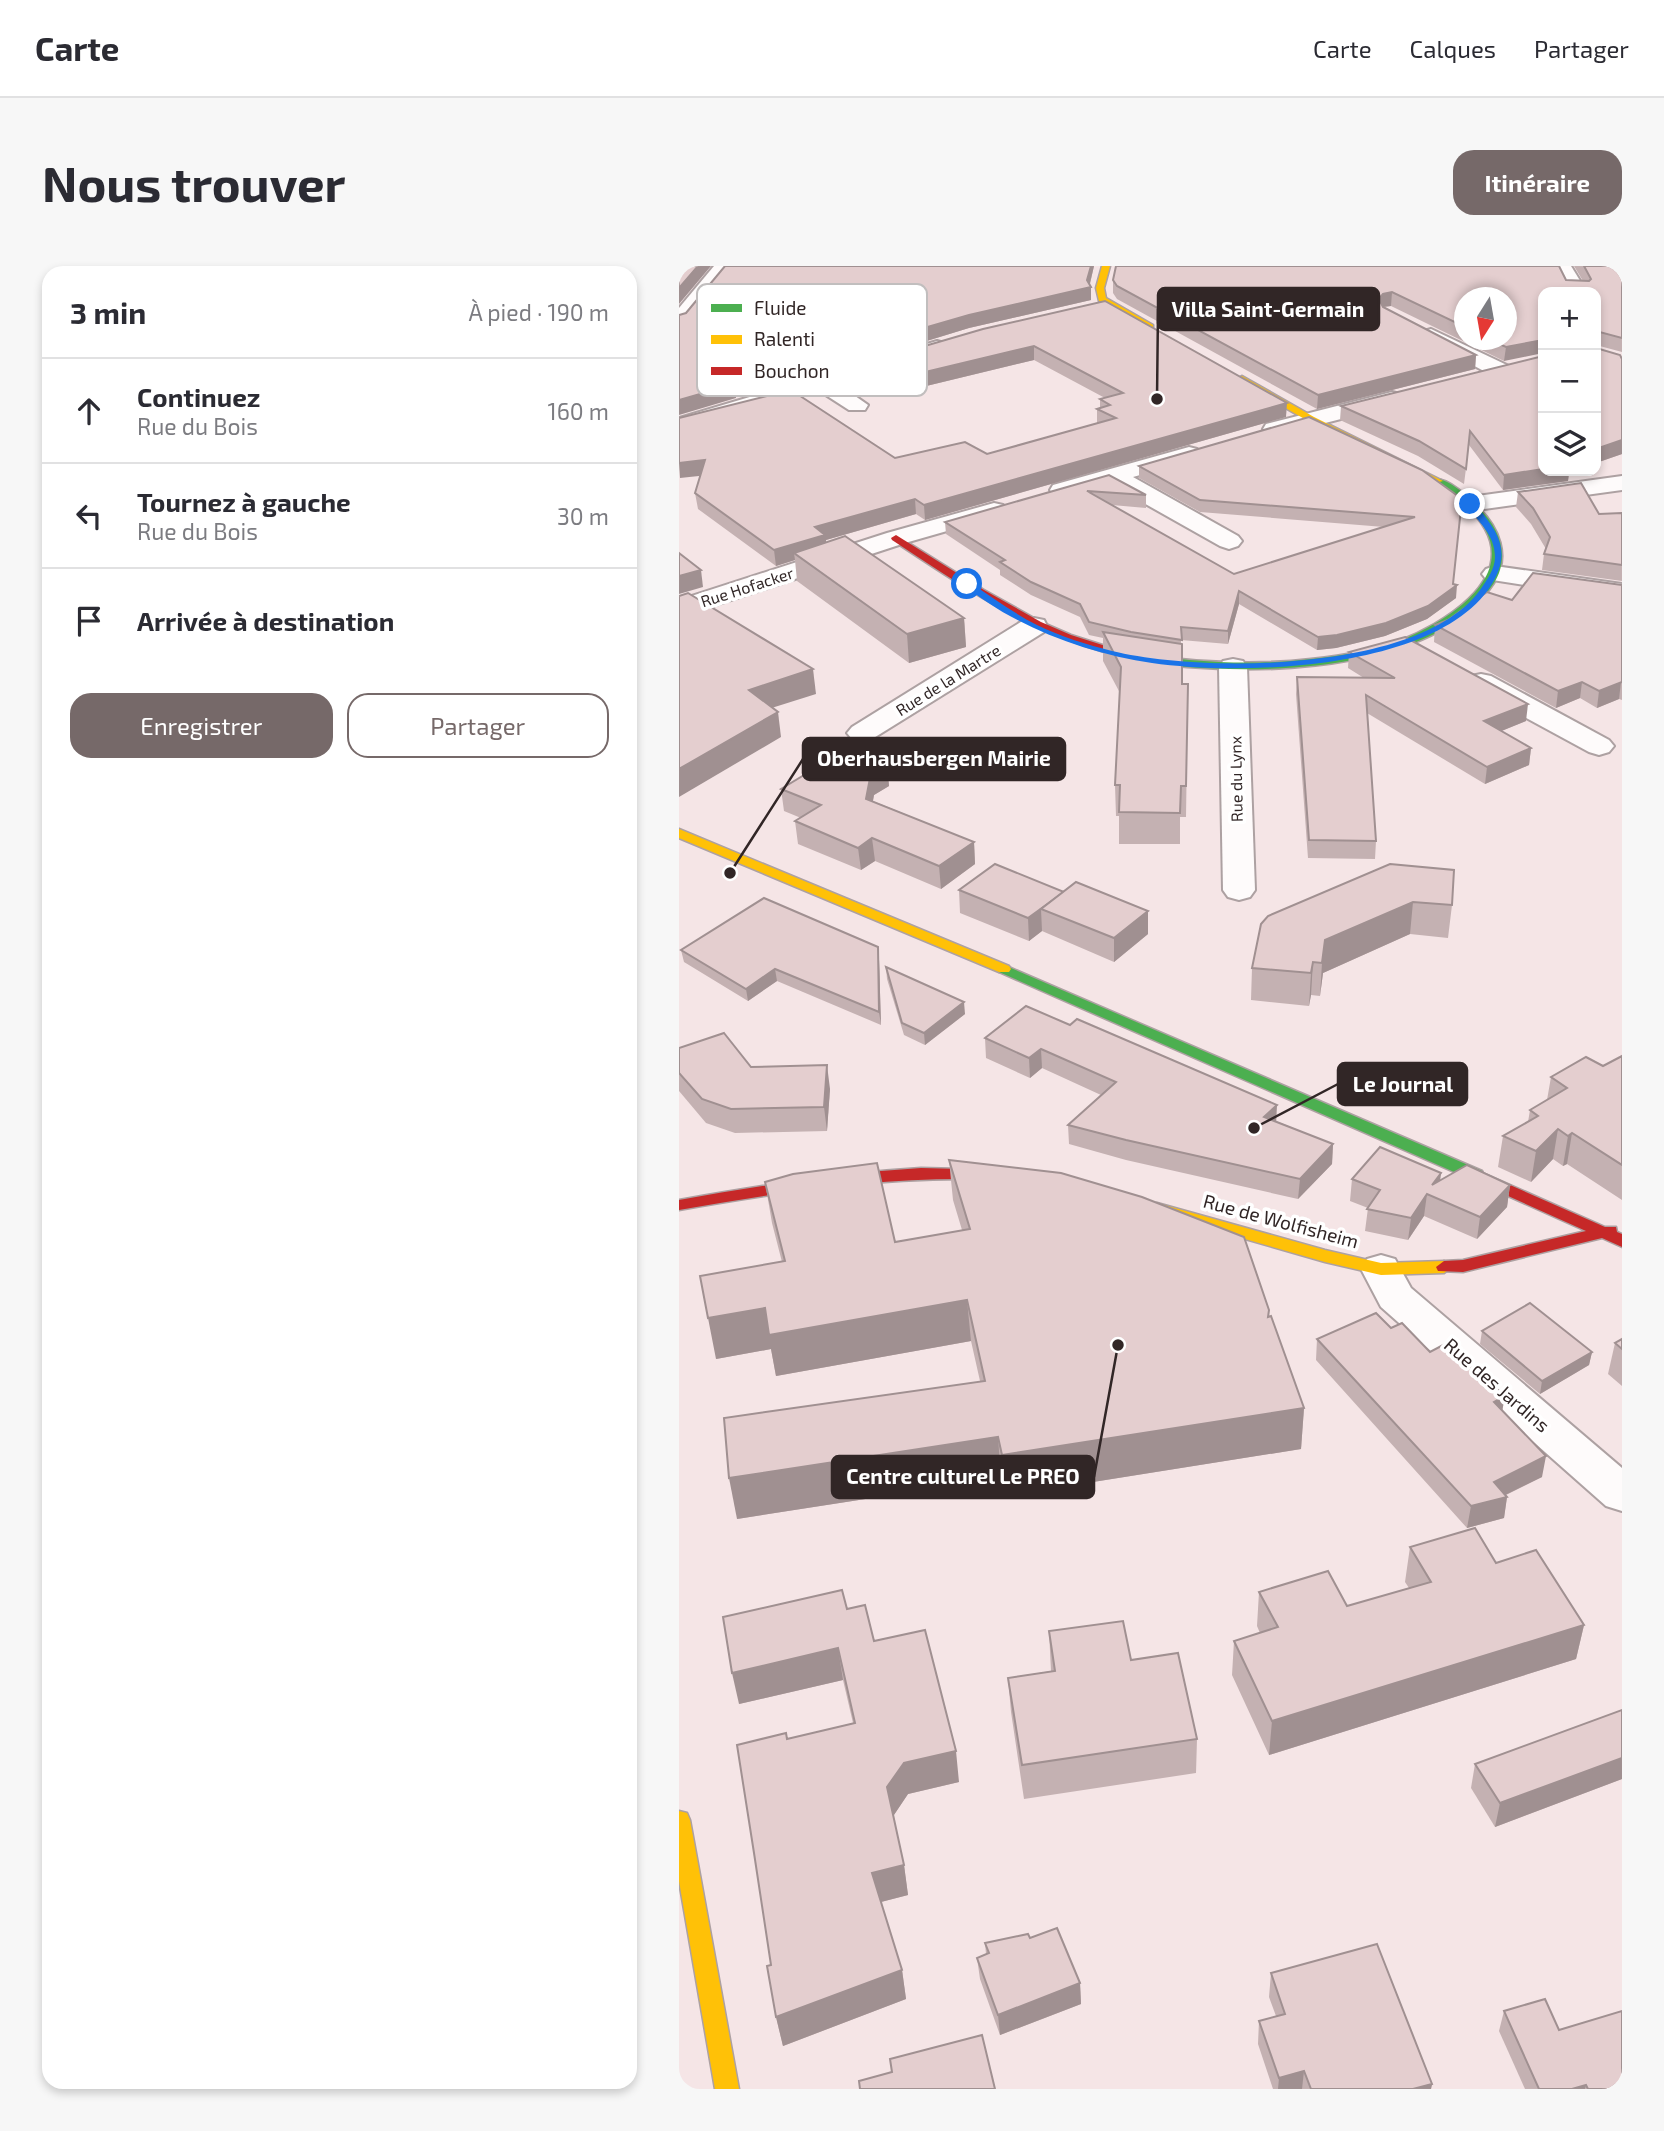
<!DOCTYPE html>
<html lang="fr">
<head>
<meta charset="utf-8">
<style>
  :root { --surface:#fff; --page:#f7f7f7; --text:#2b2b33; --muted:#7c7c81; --line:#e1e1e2; --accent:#766969 }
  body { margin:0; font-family:"Exo 2",sans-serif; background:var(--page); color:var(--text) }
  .controls { position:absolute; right:21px; top:21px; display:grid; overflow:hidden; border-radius:14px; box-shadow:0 4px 10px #0003 }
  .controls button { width:63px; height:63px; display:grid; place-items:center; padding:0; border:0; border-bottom:2px solid var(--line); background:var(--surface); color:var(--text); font:35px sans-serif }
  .compass { position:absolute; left:775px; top:21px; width:63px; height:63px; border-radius:50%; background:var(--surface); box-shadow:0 4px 10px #0003; rotate:191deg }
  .stop { position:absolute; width:21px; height:21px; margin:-16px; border:5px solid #1a73e8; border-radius:50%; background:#fff }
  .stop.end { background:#1a73e8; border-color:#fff; box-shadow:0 2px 7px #0008 }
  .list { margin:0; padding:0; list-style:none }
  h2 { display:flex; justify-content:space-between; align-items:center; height:91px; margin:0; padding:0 28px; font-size:30px }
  h2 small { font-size:23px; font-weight:400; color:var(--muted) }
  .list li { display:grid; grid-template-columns:46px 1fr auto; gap:21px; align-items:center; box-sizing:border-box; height:105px; padding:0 28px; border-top:2px solid var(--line) }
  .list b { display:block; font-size:26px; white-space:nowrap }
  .list p { margin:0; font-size:23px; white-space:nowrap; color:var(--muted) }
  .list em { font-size:23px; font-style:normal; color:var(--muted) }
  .actions { display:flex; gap:14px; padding:21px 28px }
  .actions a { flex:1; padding:16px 0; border:2px solid var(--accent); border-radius:21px; text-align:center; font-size:24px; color:var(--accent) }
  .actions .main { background:var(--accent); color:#fff }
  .icon { flex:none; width:38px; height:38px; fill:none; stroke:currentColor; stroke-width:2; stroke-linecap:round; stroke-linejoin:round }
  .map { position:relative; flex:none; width:943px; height:1823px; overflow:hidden; border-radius:21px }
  header { display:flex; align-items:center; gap:42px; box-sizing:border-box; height:98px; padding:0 35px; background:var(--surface); border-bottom:2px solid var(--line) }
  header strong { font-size:33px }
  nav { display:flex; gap:38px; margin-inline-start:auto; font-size:24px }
  .intro { display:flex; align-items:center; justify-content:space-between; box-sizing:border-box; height:168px; padding:0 42px }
  h1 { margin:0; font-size:49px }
  .button { padding:18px 32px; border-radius:21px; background:var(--accent); color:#fff; font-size:24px; font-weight:700 }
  main { display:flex; gap:42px; padding:0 42px }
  aside { flex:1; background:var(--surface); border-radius:21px; box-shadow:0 4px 10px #0003 }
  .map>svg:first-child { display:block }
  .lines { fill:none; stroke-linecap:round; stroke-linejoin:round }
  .street-casing { stroke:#ada1a2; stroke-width:4 }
  .fast-casing { stroke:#ada1a2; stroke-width:3 }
  .slow-casing { stroke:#ada1a2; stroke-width:3 }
  .jam-casing { stroke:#ada1a2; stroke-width:3 }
  .street { fill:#fefbfb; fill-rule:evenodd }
  .fast { fill:#4caf50; fill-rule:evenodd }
  .slow { fill:#ffc107; fill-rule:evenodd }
  .jam { fill:#c62828; fill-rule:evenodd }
  .wall { fill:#c4b1b2; fill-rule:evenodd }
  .shaded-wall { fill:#a09091 }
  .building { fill:#e4cecf; stroke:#a09091; stroke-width:2 }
  .route { fill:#1a73e8 }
  .labels { text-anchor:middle; stroke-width:7; stroke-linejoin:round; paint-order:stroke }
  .far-street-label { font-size:16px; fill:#312626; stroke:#fff }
  .street-label { font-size:19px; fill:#312626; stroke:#fff }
  .key { fill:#fff; stroke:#c1bebe; stroke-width:2 }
  .key-label { font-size:19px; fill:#312626 }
  .leader { fill:none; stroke:#312626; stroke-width:2.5 }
  .callout-dot { fill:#312626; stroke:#fff; stroke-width:2.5 }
  .callout { fill:#312626; stroke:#312626; stroke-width:2.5 }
  .callout-label { font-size:21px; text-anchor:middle; font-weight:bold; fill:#fff }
</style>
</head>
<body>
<header>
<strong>Carte</strong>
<nav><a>Carte</a><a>Calques</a><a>Partager</a></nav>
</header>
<div class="intro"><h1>Nous trouver</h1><a class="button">Itinéraire</a></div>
<main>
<aside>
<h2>3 min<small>À pied · 190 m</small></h2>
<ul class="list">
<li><svg class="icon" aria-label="ahead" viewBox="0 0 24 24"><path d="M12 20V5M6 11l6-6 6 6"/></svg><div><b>Continuez</b><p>Rue du Bois</p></div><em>160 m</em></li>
<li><svg class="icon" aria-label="left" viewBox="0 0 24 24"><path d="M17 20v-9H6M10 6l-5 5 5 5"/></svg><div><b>Tournez à gauche</b><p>Rue du Bois</p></div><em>30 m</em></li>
<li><svg class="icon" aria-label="arrive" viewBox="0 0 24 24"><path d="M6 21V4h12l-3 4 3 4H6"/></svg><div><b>Arrivée à destination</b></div></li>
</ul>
<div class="actions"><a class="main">Enregistrer</a><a>Partager</a></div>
</aside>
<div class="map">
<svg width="943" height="1823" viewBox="0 0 943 1823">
  <rect width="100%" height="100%" fill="#f5e5e6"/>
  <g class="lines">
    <!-- street casing -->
    <g class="street-casing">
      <g id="street">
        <path d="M35,0H55L7,59L0,61V42Z"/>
        <path d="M872,0H892L908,26H888Z"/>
        <path d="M752,63L832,101L835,106L832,111H816L745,73L742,69L745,65Z"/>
        <path d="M258,75L265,77L269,81L265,85L159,118L189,139L186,144H170L139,124L0,166V152Z"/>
        <path d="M713,126L721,128L724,133L721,138L595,170L587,168L584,163L587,158Z"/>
        <path d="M510,181L518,183L522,188L518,193L454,211L559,270L563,275L559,280L550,283L541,280L431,218L383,231L374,229L371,224L374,219Z"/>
        <path d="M943,210V224L791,245L782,243L779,238L782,233L791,231Z"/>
        <path d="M315,237L324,239L327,244L324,249L226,277L0,351V334L208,267Z"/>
        <path d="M816,300L943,318V334L807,313L803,308L807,303Z"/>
        <path d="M355,352L365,354L368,360L365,366L193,473L183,476L173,473L168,467L173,461L345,354Z"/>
        <path d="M554,393L564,395L568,401L576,624L571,631L560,634L549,631L544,624L540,401L544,395Z"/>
        <path d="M802,408L812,410L930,474L935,480L930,486L920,489L910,486L792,422L788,416L792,410Z"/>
        <path d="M702,989L716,993L732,1022L943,1202V1245L927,1240L702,1041L682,1003L688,993Z"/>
      </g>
    </g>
    <!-- fast casing -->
    <g class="fast-casing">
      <g id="fast">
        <path d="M756,213C770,212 789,231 799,241C820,261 832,290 815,317C759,403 599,408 508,401C493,399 458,399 446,390L452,387C512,396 572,400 632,393C661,390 693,385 720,375C761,359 836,316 806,263C795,243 774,230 756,217Z"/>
        <path d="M325,699L803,905L805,909L803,913H791L320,706L318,703Z"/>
      </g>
    </g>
    <!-- slow casing -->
    <g class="slow-casing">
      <g id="slow">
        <path d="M423,0H431L425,22L427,32L474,59V63H468L420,35L417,22Z"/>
        <path d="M563,110L635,151L764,215L756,217L629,155L560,115L559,113Z"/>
        <path d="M0,563L330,700L332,703L330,706H320L0,572Z"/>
        <path d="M478,937L646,984L702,997L765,995L773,1001L765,1007L702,1009L646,996L472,946L470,942L472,938Z"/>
        <path d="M0,1545L8,1547L11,1554L60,1823H36L0,1615Z"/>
      </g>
    </g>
    <!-- jam casing -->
    <g class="jam-casing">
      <g id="jam">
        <path d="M217,269L305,324L362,356L392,369L458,390L452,393C358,371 293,327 213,274L212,272Z"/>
        <path d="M242,902L324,904L332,909L324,914C214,909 108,925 0,944V934C80,920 161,907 242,902Z"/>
        <path d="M797,904L926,961H937L938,966L943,968V981L923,972L784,1006L759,1005L757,1001L765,995L784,994L907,965L791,913L789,909L791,905Z"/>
      </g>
    </g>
    <!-- street -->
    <use href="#street" class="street"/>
    <!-- fast -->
    <use href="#fast" class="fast"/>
    <!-- slow -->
    <use href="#slow" class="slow"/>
    <!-- jam -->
    <use href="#jam" class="jam"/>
  </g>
  <!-- wall -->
  <g class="wall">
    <path d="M46,0H415L411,18L412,34L290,62L140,108L138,93L153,63L45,69L57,132L7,47Z"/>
    <path d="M895,0H943V86L917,79L943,188L917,197V26L825,95L712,40L705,41L797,89L796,103L638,143L438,33L434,27V14H887L904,15ZM786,32L828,74H786Z"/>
    <path d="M304,63L607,151L246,254L237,248L147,274V276L285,352L287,381L230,397L118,315L116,294L97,300L19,243L16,227L22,210L1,212L216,192L308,188L418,157V143L421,141V133L426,132L355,94L239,122L209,106L208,91Z"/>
    <path d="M864,90V205H896L890,207L889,215L824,224L790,179L785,218L739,190L661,154L662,140Z"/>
    <path d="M460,200L743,204L777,332L748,353L706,370L657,382L638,384L560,338L549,378L502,374L503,418H509L507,551H501V578H440V550H437L436,519L441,427L424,395V372L410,369L401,351L352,329L321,309V304L267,268L266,256L430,209L467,229V242L433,239L555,308L705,261L521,246L460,212Z"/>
    <path d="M839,226L920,248L943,247V315L863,304L865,288L867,283L852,258L837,241Z"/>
    <path d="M943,319V434L940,433L918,442L901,432L877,442L755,376L756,359L833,334Z"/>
    <path d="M670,386L847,455L822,465L852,482L850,499L806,518L688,447L697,575L696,593L629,592L617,428L618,411L685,412L669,402Z"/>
    <path d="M208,498L210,520L195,529L194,535L295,576L296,598L262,623L196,595L182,604L119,578L116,555L122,552L105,545L102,523Z"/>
    <path d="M711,598L773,639L769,672L731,668L644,707L641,730L632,729L630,740L572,734L573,702Z"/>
    <path d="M280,624L385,626L469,645V668L435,696L363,665L350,675L281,647Z"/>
    <path d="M2,684L200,693L202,759L98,715L69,735L5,696Z"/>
    <path d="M207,701L286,748L246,779L225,769L208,713Z"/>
    <path d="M347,740L597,855L654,878L653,898L619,933L447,894L390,878L389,859L422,829L363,802L351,812L307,792L306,772Z"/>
    <path d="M0,782L72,801L151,823L148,865L56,867L27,857L0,825Z"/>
    <path d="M943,790V934L888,898L884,900L874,893L852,916L819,901L824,870L849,856L851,844L868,834L872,811L924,800Z"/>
    <path d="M270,894L590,1050L625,1142L622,1183L326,1230L322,1212L58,1253L301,1115L292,1075L97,1110L92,1083L37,1093L103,996L93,957L86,916L216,976L283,964L274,934Z"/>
    <path d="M762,907L761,915L831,919L828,941L798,973L745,950L729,974L686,965L689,942L671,935L673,913Z"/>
    <path d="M712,1062L751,1086L826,1130L823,1145L863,1211L827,1229L828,1231L825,1252L788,1262L637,1094L638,1073Z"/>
    <path d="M803,1065L913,1086L910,1099L861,1128L801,1078Z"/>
    <path d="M943,1073V1120L929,1108L936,1077Z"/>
    <path d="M731,1281L817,1297L905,1359L897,1393L590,1489L553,1409L555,1375L581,1367L578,1360L580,1326L668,1340L730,1322L726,1316Z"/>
    <path d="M168,1343L195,1375L280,1516L229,1528L214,1550L225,1599L229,1629L202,1636L223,1704L227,1733L104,1780L97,1751L92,1699L108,1473L174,1457L164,1414L60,1438Z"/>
    <path d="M370,1365L452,1394L518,1473L517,1507L345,1533L332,1446L329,1412L372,1405Z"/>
    <path d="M943,1444V1513L816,1561L792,1522L796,1498Z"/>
    <path d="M351,1672L401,1717L402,1738L321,1769L301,1713L298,1692L307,1688L306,1677Z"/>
    <path d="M592,1707L753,1818L752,1823H594L579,1778L580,1755L597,1750L590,1731Z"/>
    <path d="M825,1745L880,1764L943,1823H846L820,1765Z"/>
  </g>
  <!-- shaded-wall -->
  <g class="shaded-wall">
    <path d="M19,0H32L0,38V22Z"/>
    <path d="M412,0H415L410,21H412V34L290,62L140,108L138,93L408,14Z"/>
    <path d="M713,26L712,40L703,41L700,33L704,28Z"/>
    <path d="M864,74V87L825,95L827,81Z"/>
    <path d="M355,80V94L239,122L238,108Z"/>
    <path d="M797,89L796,103L638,143L639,129Z"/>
    <path d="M56,118L57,132L0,149V134Z"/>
    <path d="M608,137L607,151L246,254L245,239Z"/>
    <path d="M943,174V188L917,197V183Z"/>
    <path d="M26,194L29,209L1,212L0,197Z"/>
    <path d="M864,203V205H896L890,207L889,215L824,224L825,209Z"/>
    <path d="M236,233L237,248L147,274L148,284L115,287L116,294L97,300L95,284L136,261Z"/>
    <path d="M22,304L24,321L0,328V310Z"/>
    <path d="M778,319L777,332L748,353L706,370L657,382L638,384L639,371L773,323Z"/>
    <path d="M560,325V338L549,378V365Z"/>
    <path d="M285,352L287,381L230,397L228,368Z"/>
    <path d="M134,403L137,428L73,448L70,424Z"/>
    <path d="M903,416L901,432L877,442L879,425Z"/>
    <path d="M942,416L940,433L918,442L920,425Z"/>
    <path d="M849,438L847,455L803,473L805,455Z"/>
    <path d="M99,446L102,471L0,531V503Z"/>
    <path d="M852,482L850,499L806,518L808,501Z"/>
    <path d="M208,498L210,520L195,529L190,555L187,533L192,507Z"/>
    <path d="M193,572L196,595L182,604L179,582Z"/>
    <path d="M295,576L296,598L262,623L260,600Z"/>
    <path d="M385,626L362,643L363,665L350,675L349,652Z"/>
    <path d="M734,636L731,668L644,707L641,730L643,697L646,674Z"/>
    <path d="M469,645V668L435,696V672Z"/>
    <path d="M199,681L200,693L202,759L200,746Z"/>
    <path d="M634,696L632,729L630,740L632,707Z"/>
    <path d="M96,703L98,715L69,735L67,723Z"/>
    <path d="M285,736L286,748L246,779L245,767Z"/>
    <path d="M362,783L363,802L351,812L350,792Z"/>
    <path d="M148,799L151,823L148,865L145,841Z"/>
    <path d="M598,839L597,859L585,851Z"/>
    <path d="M879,863L874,893L852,916L857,885Z"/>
    <path d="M893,867L888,898L884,900L889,870Z"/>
    <path d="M654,878L653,898L619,933L621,913Z"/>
    <path d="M762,907L759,929L753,919Z"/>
    <path d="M831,919L828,941L798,973L801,951Z"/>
    <path d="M748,928L745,950L729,974L732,952Z"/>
    <path d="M288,1034L292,1075L97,1110L92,1083L37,1093L29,1052L86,1042Z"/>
    <path d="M913,1086L910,1099L861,1128L863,1115Z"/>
    <path d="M826,1130L822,1151L815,1136Z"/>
    <path d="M625,1142L622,1183L326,1230L323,1189Z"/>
    <path d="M319,1171L322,1212L58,1253L50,1212Z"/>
    <path d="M867,1190L863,1211L818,1233L828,1231L825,1252L788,1262L792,1240L815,1216Z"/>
    <path d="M905,1359L897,1393L590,1489L593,1455Z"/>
    <path d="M159,1382L164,1414L60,1438L53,1407Z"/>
    <path d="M277,1485L280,1516L229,1528L213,1552L208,1521L225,1497Z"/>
    <path d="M943,1492V1513L816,1561L821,1537Z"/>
    <path d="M225,1599L229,1629L198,1637L193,1607Z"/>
    <path d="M223,1704L227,1733L104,1780L97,1751Z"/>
    <path d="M401,1717L402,1738L321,1769L319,1749Z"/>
    <path d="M625,1805L623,1823H599L600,1812Z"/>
    <path d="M753,1818L752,1823H734Z"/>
    <path d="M907,1819L906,1823H893Z"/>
  </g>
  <!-- building -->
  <g class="building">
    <path d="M0,0H19L0,22Z"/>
    <path d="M46,0H412L408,14L412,21L290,49L138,93L160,48L42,56L56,118L0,134V49L7,47Z"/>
    <path d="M437,0H880L887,14L910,15L912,13L905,0H943V72L917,65V82L941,89L943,93V174L917,183V26H864V74L827,81L811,74H828V32H786V61L713,26L704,28L700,33L704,41L797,89L639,129L438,20L434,14Z"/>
    <path d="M426,35L608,137L245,239L236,233L136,261L146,269L95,284L16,227L26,194L0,197V152L112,124L216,192L286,176L308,188L437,152L418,143L431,139L421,133L444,127L355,80L238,108L208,91L304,63Z"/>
    <path d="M864,90V203L825,209L791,165L787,203L740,175L662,140Z"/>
    <path d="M630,151L743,204L783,233L774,318L778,319L749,340L707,357L658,369L639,371L560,325L549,365L502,361L503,374L452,366L410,356L401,338L352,316L321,296L326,294L266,256L430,209L467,229L408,225L555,308L736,251L521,234L460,200Z"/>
    <path d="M902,217L920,248L943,247V299L865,288L871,271L854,242L839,226Z"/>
    <path d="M166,270L285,352L228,368L115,287Z"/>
    <path d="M0,287L22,304L0,310Z"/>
    <path d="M854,307L943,319V416L920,425L903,416L879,425L756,359L769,354L808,326L833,334Z"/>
    <path d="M9,327L134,403L70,424L99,446L0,503V330Z"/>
    <path d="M424,366L503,378V418H509L507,520H502L501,547L440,546L441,519H436L442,401Z"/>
    <path d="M726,371L849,438L805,455L852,482L808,501L687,429L697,575L630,574L618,411L716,412L670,386Z"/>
    <path d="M168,483L208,498L192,507L187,533L295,576L260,600L193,572L179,582L116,555L142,539L102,523Z"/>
    <path d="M316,598L385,626L349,652L280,624Z"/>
    <path d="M711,598L775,604L773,639L734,636L646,674L643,697L634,696L632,707L573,702L582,658L589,650Z"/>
    <path d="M397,616L469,645L435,672L362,643Z"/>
    <path d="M85,632L199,681L200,746L96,703L67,723L2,684Z"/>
    <path d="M207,701L285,736L245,767L223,757Z"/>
    <path d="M347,740L391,759L398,753L598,839L585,851L654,878L621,913L447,874L389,859L437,816L362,783L350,792L306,772Z"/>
    <path d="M45,767L72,801L148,799L145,841L52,843L23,833L0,807V782Z"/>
    <path d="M943,790V899L893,867L889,870L879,863L857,885L824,870L859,850L851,844L888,822L872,811L907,791L924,800Z"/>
    <path d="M701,881L762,907L753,919L788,899L831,919L801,951L748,928L732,952L688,943L701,924L673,913Z"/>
    <path d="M270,894L382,907L463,931L565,971L590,1044L589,1051L592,1050L625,1142L323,1189L319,1171L50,1212L45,1152L306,1115L288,1034L90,1069L86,1042L29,1052L21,1010L106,995L86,916L114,908L198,897L216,976L291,963Z"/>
    <path d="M851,1037L913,1086L863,1115L803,1065Z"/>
    <path d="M697,1047L712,1062L723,1057L751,1086L766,1078L826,1130L815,1136L867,1190L815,1216L828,1231L792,1240L638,1073Z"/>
    <path d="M943,1073V1083L936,1077Z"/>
    <path d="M796,1262L817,1297L857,1284L905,1359L593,1455L555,1375L599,1361L580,1326L649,1305L668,1340L752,1316L731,1281Z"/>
    <path d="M163,1324L168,1343L186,1339L195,1375L246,1364L277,1485L225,1497L208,1521L225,1599L193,1607L223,1704L97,1751L88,1700L92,1699L75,1587L58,1479L107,1467L108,1473L176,1457L159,1382L53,1407L44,1351Z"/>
    <path d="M444,1355L452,1394L499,1387L518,1473L343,1499L329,1412L376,1405L370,1365Z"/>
    <path d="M943,1444V1492L821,1537L796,1498Z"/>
    <path d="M378,1662L401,1717L319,1749L298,1692L310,1687L306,1677L349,1668L351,1672Z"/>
    <path d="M698,1678L753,1818L734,1823H632L625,1805L600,1812L580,1755L606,1748L592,1707Z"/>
    <path d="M866,1733L880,1764L943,1745V1823H909L907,1819L893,1823H860L825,1745Z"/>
    <path d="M303,1769L316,1823H181L180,1815L213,1806L211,1793Z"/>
  </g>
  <!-- route -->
  <path class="route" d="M788,236H794C820,266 835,287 809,324C751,404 563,410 473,397C409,388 333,360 284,318L290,316C312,330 334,347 358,359C380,370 409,379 433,385C523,407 741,407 801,324C808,314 816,303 816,291C816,264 792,252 788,236Z"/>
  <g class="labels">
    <!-- far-street labels -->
    <g class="far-street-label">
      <text transform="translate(68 321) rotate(-18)" y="6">Rue Hofacker</text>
      <text transform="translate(269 414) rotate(-32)" y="6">Rue de la Martre</text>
      <text transform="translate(557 513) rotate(-91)" y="6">Rue du Lynx</text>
    </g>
    <!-- street labels -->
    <g class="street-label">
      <text transform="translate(602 955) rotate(15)" y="7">Rue de Wolfisheim</text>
      <text transform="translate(818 1119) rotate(41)" y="7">Rue des Jardins</text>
    </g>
  </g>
  <!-- legend -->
  <rect x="18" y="18" width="230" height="112" rx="10" class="key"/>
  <rect x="32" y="38" width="31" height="8" fill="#4caf50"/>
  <rect x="32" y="69" width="31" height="9" fill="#ffc107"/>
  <rect x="32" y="101" width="31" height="8" fill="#c62828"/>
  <g class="key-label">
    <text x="75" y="49">Fluide</text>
    <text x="75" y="80">Ralenti</text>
    <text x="75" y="112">Bouchon</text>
  </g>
  <!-- callouts -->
  <path class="leader" d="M478 133L479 43M51 607L124 493M575 862L659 818M439 1079L415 1211"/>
  <g class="callout-dot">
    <circle cx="478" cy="133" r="7"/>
    <circle cx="51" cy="607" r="7"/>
    <circle cx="575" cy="862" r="7"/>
    <circle cx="439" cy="1079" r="7"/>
  </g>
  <g class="callout">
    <rect x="479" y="22" width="221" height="42" rx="7"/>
    <rect x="124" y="472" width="262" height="42" rx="7"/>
    <rect x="659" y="797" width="129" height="42" rx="7"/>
    <rect x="153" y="1190" width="262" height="42" rx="7"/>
  </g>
  <g class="callout-label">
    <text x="589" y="51">Villa Saint-Germain</text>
    <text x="255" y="500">Oberhausbergen Mairie</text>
    <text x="724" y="826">Le Journal</text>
    <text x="284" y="1218">Centre culturel Le PREO</text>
  </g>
</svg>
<div class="controls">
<button>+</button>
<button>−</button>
<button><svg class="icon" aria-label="layers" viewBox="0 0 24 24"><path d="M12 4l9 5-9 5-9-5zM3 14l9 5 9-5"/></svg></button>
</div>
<svg class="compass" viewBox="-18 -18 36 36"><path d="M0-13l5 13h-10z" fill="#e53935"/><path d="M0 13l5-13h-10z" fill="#7c7c81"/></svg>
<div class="stop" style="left:288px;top:318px"></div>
<div class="stop end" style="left:791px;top:238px"></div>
</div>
</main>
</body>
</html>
